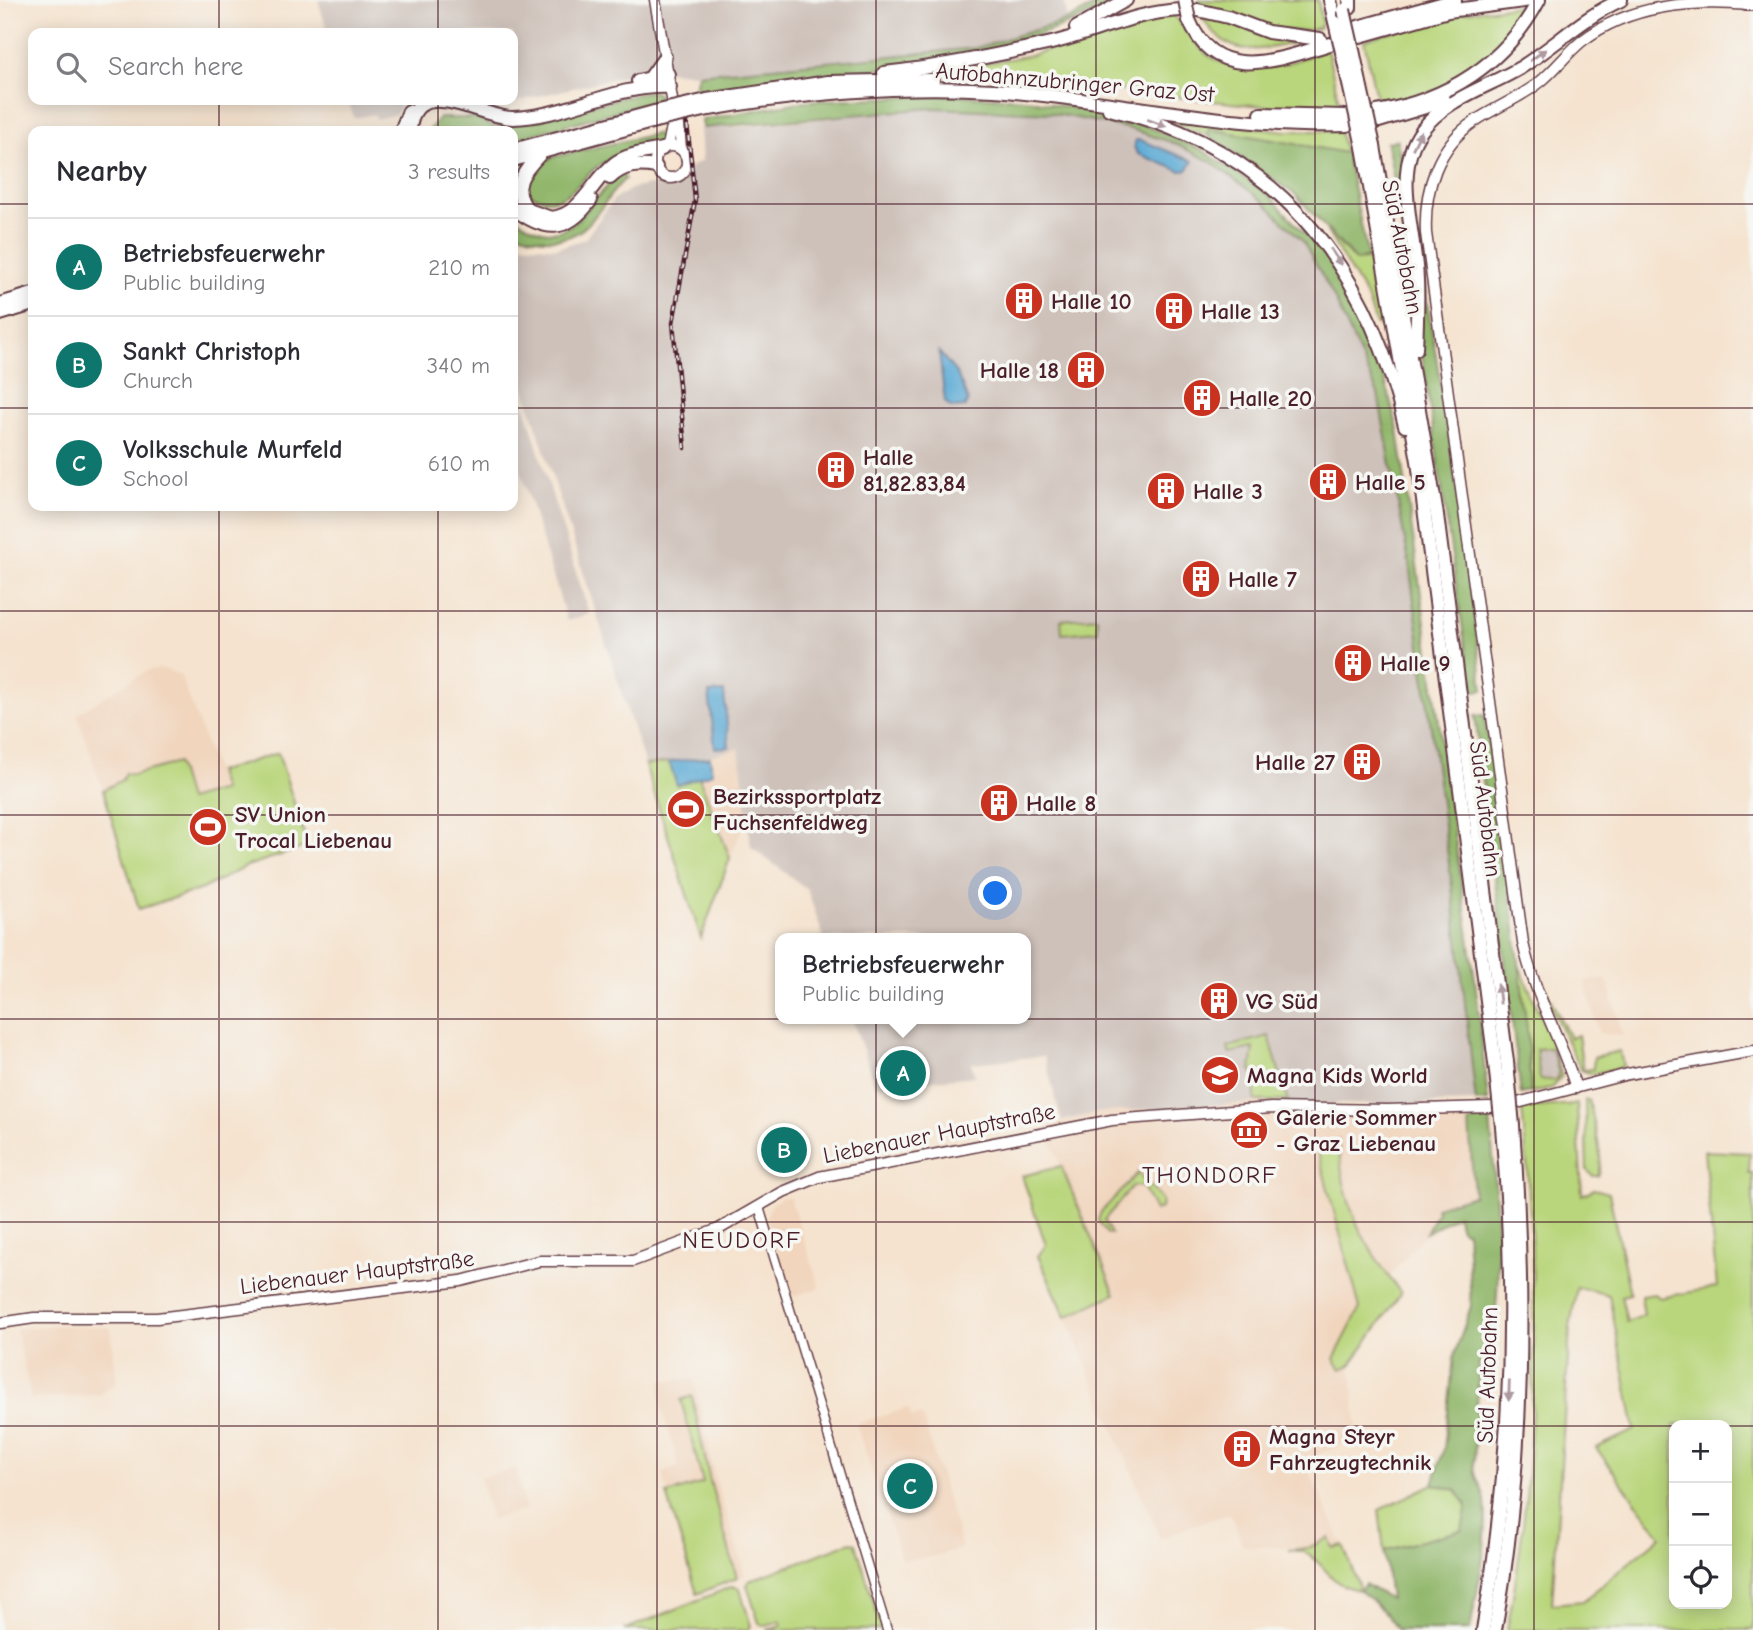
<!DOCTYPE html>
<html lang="en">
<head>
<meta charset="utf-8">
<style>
  :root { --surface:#fff; --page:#f7f7f7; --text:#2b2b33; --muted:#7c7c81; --line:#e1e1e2; --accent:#0f766e }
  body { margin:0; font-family:"Comic Neue",sans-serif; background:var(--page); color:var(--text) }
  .controls { position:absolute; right:21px; bottom:21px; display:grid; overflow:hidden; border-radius:14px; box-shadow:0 4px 18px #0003 }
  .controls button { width:63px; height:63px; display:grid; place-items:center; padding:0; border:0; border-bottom:2px solid var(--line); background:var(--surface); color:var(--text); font:35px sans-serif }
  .you { position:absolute; left:996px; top:894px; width:24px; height:24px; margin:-18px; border:5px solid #fff; border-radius:50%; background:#1a73e8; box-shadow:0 0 0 10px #1a73e833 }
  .badge { display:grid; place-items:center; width:46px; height:46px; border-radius:50%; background:var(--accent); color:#fff; font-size:23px; font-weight:700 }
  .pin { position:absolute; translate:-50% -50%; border:4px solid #fff; box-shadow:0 2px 7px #0006 }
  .popup { position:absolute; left:775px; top:933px; width:256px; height:91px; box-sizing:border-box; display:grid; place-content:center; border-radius:14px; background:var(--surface); filter:drop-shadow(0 2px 5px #0005); font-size:23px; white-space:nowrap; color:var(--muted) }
  .popup b { font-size:26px; color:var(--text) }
  .popup::after { content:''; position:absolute; left:50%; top:100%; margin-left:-14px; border:14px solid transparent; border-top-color:var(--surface) }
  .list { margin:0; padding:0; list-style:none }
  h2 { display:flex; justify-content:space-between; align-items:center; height:91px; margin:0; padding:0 28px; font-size:30px }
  h2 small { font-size:23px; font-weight:400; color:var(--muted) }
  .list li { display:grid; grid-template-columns:46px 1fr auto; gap:21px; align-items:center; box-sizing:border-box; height:98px; padding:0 28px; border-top:2px solid var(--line) }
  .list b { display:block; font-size:26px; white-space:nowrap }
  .list p { margin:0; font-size:23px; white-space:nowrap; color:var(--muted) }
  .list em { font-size:23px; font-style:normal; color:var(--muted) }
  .icon { flex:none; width:38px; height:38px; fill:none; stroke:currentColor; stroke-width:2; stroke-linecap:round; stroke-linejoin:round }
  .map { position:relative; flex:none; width:1753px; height:1630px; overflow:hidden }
  .search { position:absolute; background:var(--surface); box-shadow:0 4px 18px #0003; left:28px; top:28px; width:490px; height:77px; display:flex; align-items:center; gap:18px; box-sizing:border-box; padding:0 24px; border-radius:14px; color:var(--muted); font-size:26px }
  .panel { position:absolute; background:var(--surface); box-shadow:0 4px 18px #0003; left:28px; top:126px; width:490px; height:385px; border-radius:14px }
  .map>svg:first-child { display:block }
  .built { fill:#f1d5bd }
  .industrial { fill:#cec1ba }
  .green { fill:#b9d67c; stroke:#827a54; stroke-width:2; fill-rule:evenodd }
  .forest { fill:#92b76c; stroke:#6e6b4c; stroke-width:2 }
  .water { fill:#5aa9d4; stroke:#526480; stroke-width:2 }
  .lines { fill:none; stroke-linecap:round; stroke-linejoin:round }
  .minor-casing { stroke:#643c44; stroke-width:11 }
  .major-casing { stroke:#643c44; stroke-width:13 }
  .highway-casing { stroke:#643c44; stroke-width:16 }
  .minor { stroke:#fff; stroke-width:8 }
  .major { stroke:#fff; stroke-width:10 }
  .highway { stroke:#fff; stroke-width:12 }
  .rail-casing { stroke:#4a1f2b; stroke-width:4.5 }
  .rail { stroke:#f6f6f2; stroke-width:2; stroke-dasharray:5; stroke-linecap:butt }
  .highway-bridge-casing { stroke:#643c44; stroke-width:16; stroke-linecap:butt }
  .highway-bridge { stroke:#fff; stroke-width:12 }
  .oneway { fill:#ae9aa0 }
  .grid { fill:none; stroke:#4a1f2b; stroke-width:2; stroke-opacity:0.55 }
  .labels { text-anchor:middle; stroke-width:7; stroke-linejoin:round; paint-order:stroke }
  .street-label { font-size:23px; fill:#4a1f2b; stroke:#f6f6f2 }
  .poi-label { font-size:23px; font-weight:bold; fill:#4a1f2b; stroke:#f6f6f2; text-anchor:start }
  .neighbourhood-label { font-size:24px; letter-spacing:2px; fill:#4a1f2b; stroke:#f6f6f2 }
</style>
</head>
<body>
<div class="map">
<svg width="1753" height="1630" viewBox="0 0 1753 1630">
  <rect width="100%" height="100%" fill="#f6f6f2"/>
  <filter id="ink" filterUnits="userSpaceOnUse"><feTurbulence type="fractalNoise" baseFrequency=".0143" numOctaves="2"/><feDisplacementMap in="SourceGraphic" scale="14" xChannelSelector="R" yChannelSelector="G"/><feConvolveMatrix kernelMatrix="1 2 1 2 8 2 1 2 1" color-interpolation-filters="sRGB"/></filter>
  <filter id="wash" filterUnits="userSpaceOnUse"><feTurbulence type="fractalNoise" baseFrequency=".00686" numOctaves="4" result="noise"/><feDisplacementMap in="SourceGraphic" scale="28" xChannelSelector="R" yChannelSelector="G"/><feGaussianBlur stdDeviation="1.57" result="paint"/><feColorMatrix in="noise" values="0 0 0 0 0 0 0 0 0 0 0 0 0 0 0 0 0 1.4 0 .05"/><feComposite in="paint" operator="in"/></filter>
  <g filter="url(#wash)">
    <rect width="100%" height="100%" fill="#f5e3cf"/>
    <!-- built -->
    <g class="built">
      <path d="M166,669L181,676L223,790L187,800L177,763L132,775L103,790L77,714L148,670Z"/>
      <path d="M739,748L747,817L730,858L699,777L712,773L710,758L698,759Z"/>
      <path d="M1607,979L1623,1036L1599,1033L1585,981Z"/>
      <path d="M1266,1102L1333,1104L1335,1114L1458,1113L1469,1122L1474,1195L1438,1212L1426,1233L1389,1277L1356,1228L1340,1169L1338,1141L1318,1152L1360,1308L1334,1359L1341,1369L1351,1365L1358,1437L1305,1461L1343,1545L1333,1548L1329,1539L1308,1548L1243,1546L1230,1514L1190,1526L1160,1539L1066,1317L1115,1294L1050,1139L1055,1124L1101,1112Z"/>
      <path d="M782,1197L790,1198L820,1288L792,1297L766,1217L772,1204Z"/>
      <path d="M58,1325L111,1327L117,1382L99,1395L31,1399L16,1329Z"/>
      <path d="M694,1379L715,1477L745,1575L697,1594L662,1473L679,1467L662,1408L660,1381Z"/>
      <path d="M908,1408L912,1418L922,1415L962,1548L931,1557L902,1560L856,1424Z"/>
      <path d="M516,1468L525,1509L491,1520L480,1478Z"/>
    </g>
    <!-- industrial -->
    <g class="industrial">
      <path d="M318,0H1064L1068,20L976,48L698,74L651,69L511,103L491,100H513V33H328Z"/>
      <path d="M348,100H403L396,114L376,119L374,114L354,118Z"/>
      <path d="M933,108L1051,113L1127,128L1171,142L1210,161L1263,201L1303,241L1333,295L1378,394L1409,563L1452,886L1476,1102L1379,1105L1266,1102L1101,1112L1062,1121L1044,1056L971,1063L975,1076L876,1086L852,1019H1026V938H824L807,889L751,847L739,748L698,759L645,765L513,353V243L557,248L585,239L614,199L633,188L682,179L693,165L702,161L700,128L744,127Z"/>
      <path d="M521,394L589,614L567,621L513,446V396Z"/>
      <path d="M1552,1047L1559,1076L1540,1080L1536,1049Z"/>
    </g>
    <!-- green -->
    <g class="green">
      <path d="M1199,0H1318L1322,23L1319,28C1280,39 1237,18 1200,7Z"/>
      <path d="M1522,5C1524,36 1462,79 1436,90C1417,98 1397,102 1378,107L1364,40L1450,14Z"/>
      <path d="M1173,15C1186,27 1194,44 1208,55C1245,81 1290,64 1327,49L1341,111C1204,106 1070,79 934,72L1032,55L1105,31Z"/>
      <path d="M1202,17C1237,20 1264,40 1301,42C1257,50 1230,61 1202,17Z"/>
      <path d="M1154,116L1286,131H1339L1346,153L1209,129L1207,135Z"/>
      <path d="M1326,230L1355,261L1372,259L1382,309L1380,326L1376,324L1367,298Z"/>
      <path d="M1097,617L1098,631L1062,634L1061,620Z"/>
      <path d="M278,753L308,846L247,866L202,889L139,909L103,790L122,780L125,773L132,775L177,763L188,800L223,790L217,772Z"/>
      <path d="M669,762L677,785L699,777L730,858L701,938L645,765Z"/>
      <path d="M1519,965L1550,1037L1562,1076L1551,1088L1531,1092L1527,1030ZM1552,1048L1559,1075L1556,1079L1540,1080L1536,1049Z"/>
      <path d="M1547,992L1570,1038L1578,1035L1583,1070L1593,1069L1594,1057L1620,1051L1623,1067L1592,1074L1581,1070L1547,999Z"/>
      <path d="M1269,1036L1288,1101H1255V1074L1251,1070L1254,1048L1229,1053L1228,1047Z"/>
      <path d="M1585,1100H1589C1592,1117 1606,1163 1598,1176H1593L1587,1170Z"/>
      <path d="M1577,1104L1582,1195L1594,1189L1609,1193L1630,1294L1621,1296L1627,1322L1644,1315L1641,1296L1655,1294L1660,1298L1717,1287L1704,1151L1750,1153L1749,1174H1753V1630H1507C1540,1460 1539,1280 1522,1108ZM1577,1287L1609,1295L1635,1430L1596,1448L1661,1536L1583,1601L1552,1604L1570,1327ZM1674,1425H1727V1604H1674Z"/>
      <path d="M1338,1140C1343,1207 1361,1241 1401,1293L1351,1365L1341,1369L1334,1359L1360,1308L1318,1152Z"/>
      <path d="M1061,1166L1115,1294L1066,1317L1038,1256L1046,1245L1022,1176Z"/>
      <path d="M1138,1173L1162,1200L1161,1208L1155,1211L1143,1187L1133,1186L1104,1220L1111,1234H1107L1098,1220L1101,1212Z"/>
      <path d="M692,1396L710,1481L737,1578L697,1594L667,1494L703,1483L681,1400Z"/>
      <path d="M1433,1484L1456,1490L1467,1505L1463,1530L1384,1551L1379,1510Z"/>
      <path d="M1329,1538L1333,1548L1343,1545L1360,1590C1331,1586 1330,1571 1310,1555C1305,1551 1295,1551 1288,1550L1308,1548Z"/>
      <path d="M851,1542L856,1544L882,1630H767L781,1625L780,1621L763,1626L759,1623L747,1585L749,1581Z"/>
      <path d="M733,1586L740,1589L751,1626L748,1630H624Z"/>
    </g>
    <!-- forest -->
    <g class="forest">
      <path d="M1097,0H1120C986,72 840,68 694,93L698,74L976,48L1068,20L1098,4Z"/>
      <path d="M651,91L658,94L660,99L513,140V131H429L439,118H476L494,127L506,126Z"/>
      <path d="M953,95L1025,99L1122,117L1125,122L1144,125L1202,150L1268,194L1325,255L1345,286L1379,357L1398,430L1475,980L1488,1101L1476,1102L1452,886L1409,563L1378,394L1333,295L1303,241L1263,201L1210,161L1171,142L1127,128L1051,113L933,108L703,128L702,120L805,101Z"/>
      <path d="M1209,129L1346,153L1368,257L1356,261L1296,195L1207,135Z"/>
      <path d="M664,132C658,155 621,154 603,163C580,175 570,208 540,198C531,195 528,193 524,185L535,165L553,157Z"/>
      <path d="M1397,140C1432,322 1463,506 1483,690L1472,691L1404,234L1387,142Z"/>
      <path d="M622,174L625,179C609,193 601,212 586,226C566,245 535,241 513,230V215C573,262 582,200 622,174Z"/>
      <path d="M1484,715L1499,797L1527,1030L1531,1092L1521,1094L1475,716Z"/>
      <path d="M1490,1117C1493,1162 1511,1336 1479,1364L1474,1466C1474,1480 1484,1488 1485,1501C1489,1542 1477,1590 1470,1630H1397L1385,1613L1360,1590L1365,1584L1390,1599L1384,1551L1462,1530L1467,1505L1456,1490L1433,1484L1444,1449L1454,1356L1471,1306L1467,1232L1461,1229L1457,1215L1426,1233L1437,1212L1436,1207L1474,1195L1469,1122Z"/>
    </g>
    <!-- water -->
    <g class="water">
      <path d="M1136,140H1140L1193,161L1187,170L1181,171L1138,154L1134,147Z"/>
      <path d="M939,352L957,374L968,400L965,407L952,408L945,402Z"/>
      <path d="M724,692L729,747L715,748L709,693Z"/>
      <path d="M710,757L712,773L677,785L669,762Z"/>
    </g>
  </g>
  <g filter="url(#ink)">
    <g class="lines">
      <!-- minor casing -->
      <g class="minor-casing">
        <path id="minor" d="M759,1207L887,1630"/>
      </g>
      <!-- major casing -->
      <g class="major-casing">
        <g id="major">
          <path d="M655,0L672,99"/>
          <path d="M679,125L681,149"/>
          <circle cx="671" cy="162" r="16"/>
          <path d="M668,146L672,126"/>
          <path d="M1576,1088C1561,1039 1534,994 1523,943L1426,233C1424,190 1437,146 1475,121C1496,107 1520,98 1540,82C1555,70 1567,53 1582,41C1630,4 1692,0 1750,5"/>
          <path d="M1521,1102L1628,1074L1753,1051"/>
          <path d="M0,1323L34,1318H157L461,1281L539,1261H633L719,1229L783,1192L819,1177L1112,1120L1271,1108L1387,1110L1490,1107"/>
        </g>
      </g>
      <!-- highway casing -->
      <g class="highway-casing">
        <g id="highway">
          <path d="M1330,0L1335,22"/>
          <path d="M1350,0V8"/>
          <path d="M1746,4H1753"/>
          <path d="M1198,10L1228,17L1268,32L1320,39"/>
          <path d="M1189,20C1216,86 1279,59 1330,44"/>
          <path d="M1358,27L1455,0"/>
          <path d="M1076,28L1126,0"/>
          <path d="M1360,36L1448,11L1531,0"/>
          <path d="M1353,50L1360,83"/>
          <path d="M1342,52L1349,84"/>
          <path d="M884,73C939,67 993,56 1047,44C1092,34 1134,12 1181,10"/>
          <path d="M650,78L665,57"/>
          <path d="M638,81L668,74"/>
          <path d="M707,100L828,82L933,80"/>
          <path d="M709,109C803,93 898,84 994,90C1111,99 1229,129 1347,125"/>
          <path d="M1109,109C1276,147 1367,264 1405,426"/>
          <path d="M1377,112C1447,100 1505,64 1539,0"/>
          <path d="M1261,114L1345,116"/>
          <path d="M1379,121L1445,101"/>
          <path d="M401,131L409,111"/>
          <path d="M410,131C413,71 483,119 513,118C566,117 616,84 670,87"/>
          <path d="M1374,146L1437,515L1507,1062"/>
          <path d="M1363,147L1418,461L1495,1063"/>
          <path d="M513,150L654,112"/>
          <path d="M543,151C526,169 508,186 528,210L551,218C582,215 592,180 615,163C627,154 647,152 662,149"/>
          <path d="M513,160L655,121"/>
          <path d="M610,178C623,165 638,164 656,167"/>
          <path d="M513,208C544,232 567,234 591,200"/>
          <path d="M0,304L33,294"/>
          <path d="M0,314L33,304"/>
          <path d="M1416,349C1417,326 1418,303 1417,280C1416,234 1391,171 1422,130C1445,99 1488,87 1520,68C1555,46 1583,17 1621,0"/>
          <path d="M1483,1630C1512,1464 1517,1295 1502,1127"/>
          <path d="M1495,1630C1525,1463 1525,1295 1513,1126"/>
        </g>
      </g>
      <!-- minor -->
      <use href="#minor" class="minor"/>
      <!-- major -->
      <use href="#major" class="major"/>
      <!-- highway -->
      <use href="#highway" class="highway"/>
      <!-- rail casing -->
      <g class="rail-casing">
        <path id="rail" d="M685,448L673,323L695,200L687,123"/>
      </g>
      <!-- rail -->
      <use href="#rail" class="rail"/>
      <!-- highway-bridge casing -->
      <g class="highway-bridge-casing">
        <g id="highway-bridge">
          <path d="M1185,0L1189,20"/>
          <path d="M1344,10L1353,50"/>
          <path d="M1335,22L1342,52"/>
          <path d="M1360,83L1374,146"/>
          <path d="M1349,84L1363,147"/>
          <path d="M654,112L707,100"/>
          <path d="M655,121L709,109"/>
          <path d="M1507,1062L1513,1126"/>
          <path d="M1495,1063L1502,1127"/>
        </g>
      </g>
      <!-- highway-bridge -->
      <use href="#highway-bridge" class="highway-bridge"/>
    </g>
    <!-- one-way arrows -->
    <defs><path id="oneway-solid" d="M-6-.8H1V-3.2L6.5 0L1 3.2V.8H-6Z" transform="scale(1.75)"/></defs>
    <g class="oneway">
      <use href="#oneway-solid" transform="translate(1538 55) rotate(-35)"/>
      <use href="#oneway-solid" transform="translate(1157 123) rotate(20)"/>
      <use href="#oneway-solid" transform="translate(1417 140) rotate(-64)"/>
      <use href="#oneway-solid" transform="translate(1336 257) rotate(56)"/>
      <use href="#oneway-solid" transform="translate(1499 994) rotate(-97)"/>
      <use href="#oneway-solid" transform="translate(1509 1391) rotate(92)"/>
    </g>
  </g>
  <!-- grid -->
  <path class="grid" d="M219,0V33M438,0V33M657,0V1630M876,0V1630M1096,0V1630M1315,0V1630M1534,0V1630M219,100V131M438,100V131M0,204H33M513,204H1753M0,408H33M513,408H1753M219,506V1630M438,506V1630M0,611H1753M0,815H1753M0,1019H1753M0,1222H1753M0,1426H1674M1727,1426H1753"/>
  <!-- icons -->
  <defs>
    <g id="building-disc" transform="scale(2.0125)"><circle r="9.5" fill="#c8321e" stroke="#f6f6f2"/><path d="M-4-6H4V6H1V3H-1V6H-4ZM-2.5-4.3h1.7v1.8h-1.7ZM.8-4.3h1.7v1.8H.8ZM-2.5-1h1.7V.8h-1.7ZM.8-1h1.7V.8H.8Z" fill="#fff"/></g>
    <g id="stadium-disc" transform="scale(2.0125)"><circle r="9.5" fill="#c8321e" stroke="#f6f6f2"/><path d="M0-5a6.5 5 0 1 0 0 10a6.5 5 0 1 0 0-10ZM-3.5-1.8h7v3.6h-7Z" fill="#fff"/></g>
    <g id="school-disc" transform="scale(2.0125)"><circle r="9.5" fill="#c8321e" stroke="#f6f6f2"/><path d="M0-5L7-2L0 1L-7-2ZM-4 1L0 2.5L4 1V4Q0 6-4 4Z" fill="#fff"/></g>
    <g id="museum-disc" transform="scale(2.0125)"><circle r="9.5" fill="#c8321e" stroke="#f6f6f2"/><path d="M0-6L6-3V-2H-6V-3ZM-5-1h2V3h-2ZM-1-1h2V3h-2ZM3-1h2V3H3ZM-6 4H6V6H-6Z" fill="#fff"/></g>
  </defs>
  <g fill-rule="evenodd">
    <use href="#building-disc" x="1024" y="301"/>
    <use href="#building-disc" x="1174" y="311"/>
    <use href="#building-disc" x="1086" y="370"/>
    <use href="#building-disc" x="1202" y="398"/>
    <use href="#building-disc" x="836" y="470"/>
    <use href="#building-disc" x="1328" y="482"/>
    <use href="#building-disc" x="1166" y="491"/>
    <use href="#building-disc" x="1201" y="579"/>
    <use href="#building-disc" x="1353" y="663"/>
    <use href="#building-disc" x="1362" y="762"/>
    <use href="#building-disc" x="999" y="803"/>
    <use href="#stadium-disc" x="686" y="809"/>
    <use href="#stadium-disc" x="208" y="827"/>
    <use href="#building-disc" x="1219" y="1001"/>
    <use href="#school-disc" x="1220" y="1075"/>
    <use href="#museum-disc" x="1249" y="1130"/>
    <use href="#building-disc" x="1242" y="1449"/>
  </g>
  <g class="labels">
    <!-- street labels -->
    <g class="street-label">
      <text transform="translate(1075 82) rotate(5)" y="8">Autobahnzubringer Graz Ost</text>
      <text transform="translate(1403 247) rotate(79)" y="8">Süd Autobahn</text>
      <text transform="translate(1486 809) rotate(83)" y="8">Süd Autobahn</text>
      <text transform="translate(939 1133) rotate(-11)" y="8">Liebenauer Hauptstraße</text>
      <text transform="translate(357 1272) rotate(-7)" y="8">Liebenauer Hauptstraße</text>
      <text transform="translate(1487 1375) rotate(-88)" y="8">Süd Autobahn</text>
    </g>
    <!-- poi labels -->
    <g class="poi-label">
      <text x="1051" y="309">Halle 10</text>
      <text x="1201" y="319">Halle 13</text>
      <text x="1059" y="378" text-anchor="end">Halle 18</text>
      <text x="1229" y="406">Halle 20</text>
      <text x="863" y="465">Halle<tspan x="863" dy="26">81,82.83,84</tspan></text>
      <text x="1355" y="490">Halle 5</text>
      <text x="1193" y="499">Halle 3</text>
      <text x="1228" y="587">Halle 7</text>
      <text x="1380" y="671">Halle 9</text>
      <text x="1335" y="770" text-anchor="end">Halle 27</text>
      <text x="713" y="804">Bezirkssportplatz<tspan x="713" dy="26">Fuchsenfeldweg</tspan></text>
      <text x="1026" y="811">Halle 8</text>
      <text x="235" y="822">SV Union<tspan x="235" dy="26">Trocal Liebenau</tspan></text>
      <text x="1246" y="1009">VG Süd</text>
      <text x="1247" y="1083">Magna Kids World</text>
      <text x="1276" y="1125">Galerie Sommer<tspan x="1276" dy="26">- Graz Liebenau</tspan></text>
      <text x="1269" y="1444">Magna Steyr<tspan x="1269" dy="26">Fahrzeugtechnik</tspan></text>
    </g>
    <!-- neighbourhood labels -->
    <g class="neighbourhood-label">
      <text x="1210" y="1183">THONDORF</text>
      <text x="742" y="1248">NEUDORF</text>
    </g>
  </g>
</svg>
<div class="controls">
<button>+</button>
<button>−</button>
<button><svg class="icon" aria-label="locate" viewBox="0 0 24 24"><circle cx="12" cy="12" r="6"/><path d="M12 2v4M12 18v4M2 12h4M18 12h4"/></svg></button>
</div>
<div class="you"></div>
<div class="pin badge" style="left:903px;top:1073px">A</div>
<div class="popup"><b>Betriebsfeuerwehr</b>Public building</div>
<div class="pin badge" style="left:784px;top:1150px">B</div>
<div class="pin badge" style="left:910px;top:1486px">C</div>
<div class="search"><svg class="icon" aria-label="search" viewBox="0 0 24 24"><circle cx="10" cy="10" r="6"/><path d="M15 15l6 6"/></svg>Search here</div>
<section class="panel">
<h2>Nearby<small>3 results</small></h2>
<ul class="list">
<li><span class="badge">A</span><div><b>Betriebsfeuerwehr</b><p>Public building</p></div><em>210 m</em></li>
<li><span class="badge">B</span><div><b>Sankt Christoph</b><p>Church</p></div><em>340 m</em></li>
<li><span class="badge">C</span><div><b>Volksschule Murfeld</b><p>School</p></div><em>610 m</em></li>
</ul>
</section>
</div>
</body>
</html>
